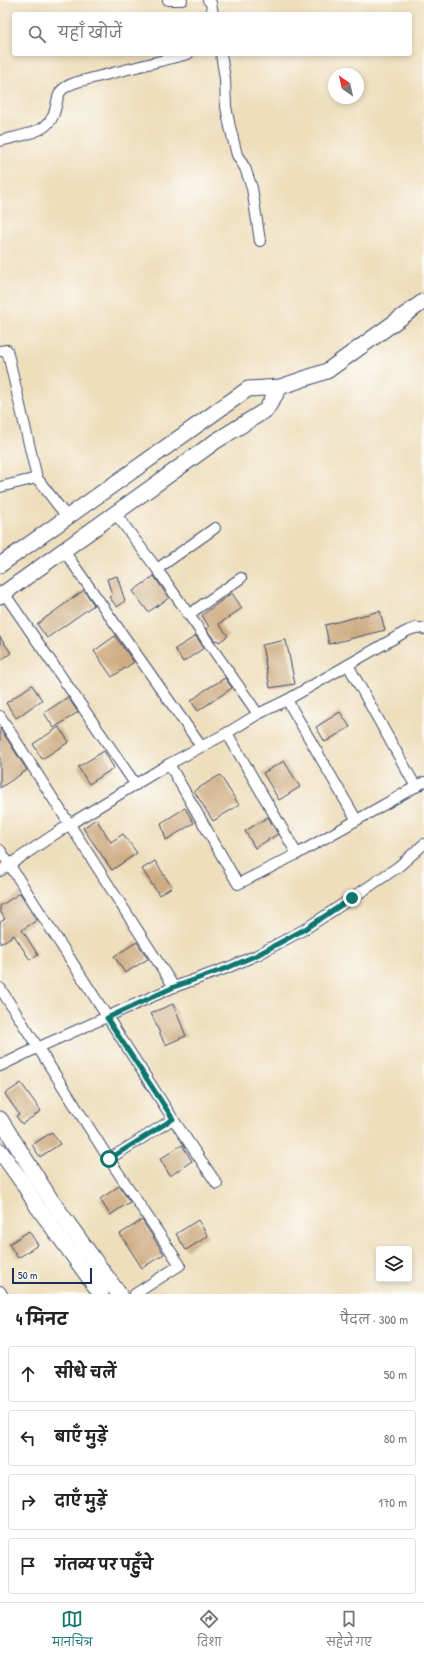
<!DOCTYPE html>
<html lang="hi">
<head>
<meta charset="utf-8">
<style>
  :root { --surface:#fff; --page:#f2f2f2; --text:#222; --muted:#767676; --line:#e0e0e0; --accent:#0f766e }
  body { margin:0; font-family:"Patrick Hand","Playpen Sans Deva",sans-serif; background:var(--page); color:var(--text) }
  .controls { position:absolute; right:12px; bottom:12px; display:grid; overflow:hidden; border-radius:4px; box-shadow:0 2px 6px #0003 }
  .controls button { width:36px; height:36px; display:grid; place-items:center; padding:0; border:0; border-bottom:1px solid var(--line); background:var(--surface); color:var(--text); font:20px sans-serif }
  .compass { position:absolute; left:328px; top:68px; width:36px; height:36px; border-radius:50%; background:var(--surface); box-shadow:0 2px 6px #0003; rotate:326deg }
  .scale { position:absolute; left:12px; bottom:10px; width:80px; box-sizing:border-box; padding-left:4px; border:2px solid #1b2f5e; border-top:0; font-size:11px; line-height:14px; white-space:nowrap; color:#1b2f5e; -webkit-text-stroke:3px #fdfcf7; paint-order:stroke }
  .stop { position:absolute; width:12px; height:12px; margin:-9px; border:3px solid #0f766e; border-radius:50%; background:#fff }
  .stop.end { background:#0f766e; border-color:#fff; box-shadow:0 1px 4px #0008 }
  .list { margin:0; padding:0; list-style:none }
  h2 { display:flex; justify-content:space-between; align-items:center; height:52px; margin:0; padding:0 16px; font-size:17px }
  h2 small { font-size:13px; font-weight:400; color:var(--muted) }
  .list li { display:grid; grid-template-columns:26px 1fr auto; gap:12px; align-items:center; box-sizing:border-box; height:56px; margin:0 8px 8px; padding:0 8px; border:1px solid var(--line); border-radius:4px }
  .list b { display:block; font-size:15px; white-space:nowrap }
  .list em { font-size:13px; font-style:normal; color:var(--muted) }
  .icon { flex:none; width:22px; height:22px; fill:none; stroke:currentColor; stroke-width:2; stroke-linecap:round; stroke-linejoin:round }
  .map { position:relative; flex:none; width:424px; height:1294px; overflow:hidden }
  .search { position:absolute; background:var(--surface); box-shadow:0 2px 6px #0003; left:12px; right:12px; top:12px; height:44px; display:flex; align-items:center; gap:10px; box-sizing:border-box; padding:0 14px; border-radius:4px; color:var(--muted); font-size:15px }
  .sheet { height:308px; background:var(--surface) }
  nav { display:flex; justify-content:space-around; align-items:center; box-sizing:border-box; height:56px; border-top:1px solid var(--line); background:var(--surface); font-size:11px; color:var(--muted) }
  nav a { display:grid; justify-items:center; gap:2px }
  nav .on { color:var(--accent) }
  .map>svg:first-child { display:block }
  .building { fill:#ceac82 }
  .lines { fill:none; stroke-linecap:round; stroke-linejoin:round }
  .street-casing { stroke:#3b496c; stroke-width:12 }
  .secondary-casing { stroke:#3b496c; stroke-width:17 }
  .street { stroke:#fff; stroke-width:10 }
  .secondary { stroke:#fff; stroke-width:15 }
  .route { stroke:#0f766e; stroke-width:5 }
</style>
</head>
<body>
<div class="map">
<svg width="424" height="1294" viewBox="0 0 424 1294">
  <rect width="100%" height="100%" fill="#fdfcf7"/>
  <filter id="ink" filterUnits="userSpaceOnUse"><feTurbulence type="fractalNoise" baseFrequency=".025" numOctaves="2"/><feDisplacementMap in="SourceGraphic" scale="8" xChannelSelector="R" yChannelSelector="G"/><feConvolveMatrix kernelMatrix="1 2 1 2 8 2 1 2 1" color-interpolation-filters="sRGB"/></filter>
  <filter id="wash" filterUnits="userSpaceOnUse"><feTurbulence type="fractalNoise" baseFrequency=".012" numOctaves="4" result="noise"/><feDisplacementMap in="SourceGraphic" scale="16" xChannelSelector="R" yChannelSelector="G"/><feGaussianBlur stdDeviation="0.9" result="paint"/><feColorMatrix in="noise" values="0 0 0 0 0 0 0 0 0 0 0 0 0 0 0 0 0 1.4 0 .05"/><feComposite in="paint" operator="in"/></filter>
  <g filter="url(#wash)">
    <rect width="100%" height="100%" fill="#eedebc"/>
    <g id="blocks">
      <!-- building -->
      <g class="building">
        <path d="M117,576L125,601L117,607L109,597L112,595L107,579Z"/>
        <path d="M154,576L169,598L148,612L133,591Z"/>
        <path d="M84,590L94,605L47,638L37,624Z"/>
        <path d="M232,593L242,608L219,624L228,636L219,642L217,640L215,641L206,629L209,627L202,615Z"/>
        <path d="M380,611L385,630L329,644L325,625Z"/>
        <path d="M115,636L134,662L112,677L94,651Z"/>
        <path d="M196,636L204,648L183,662L175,649Z"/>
        <path d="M0,637L11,653L0,661Z"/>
        <path d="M286,640L295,684L270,688L262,645Z"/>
        <path d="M225,678L232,688L198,711L191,701L205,690Z"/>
        <path d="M32,685L42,700L16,718L6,703Z"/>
        <path d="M68,697L78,712L54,728L44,713Z"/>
        <path d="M340,712L350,727L325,742L316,727Z"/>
        <path d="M59,727L69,742L42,759L33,744Z"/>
        <path d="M0,728L27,770L0,788Z"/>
        <path d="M104,751L114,768L89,784L78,767Z"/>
        <path d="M284,761L300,787L279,800L263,773Z"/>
        <path d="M220,775L239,805L213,821L194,791Z"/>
        <path d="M185,808L194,823L166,840L161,823Z"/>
        <path d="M268,817L278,834L255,848L245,831Z"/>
        <path d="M96,819L111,842L123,834L137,853L112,870L83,828Z"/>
        <path d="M155,861L172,887L159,895L142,869Z"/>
        <path d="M20,893L37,920L22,930L38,955L30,960L14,935L0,944V922L5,919L0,911V906Z"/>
        <path d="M137,942L148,959L125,973L114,956Z"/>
        <path d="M173,1004L186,1036L165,1045L151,1013Z"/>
        <path d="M21,1083L41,1111L22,1124L16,1116L19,1114L5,1094Z"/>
        <path d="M52,1132L60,1144L40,1157L32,1145Z"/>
        <path d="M182,1145L192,1161L170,1176L160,1159Z"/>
        <path d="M119,1186L130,1202L110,1215L100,1199Z"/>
        <path d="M142,1220L164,1254L142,1268L120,1234Z"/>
        <path d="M198,1220L208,1236L186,1250L176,1234Z"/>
        <path d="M29,1231L38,1245L18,1258L9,1244Z"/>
      </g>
    </g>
  </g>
  <g filter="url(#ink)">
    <use href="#blocks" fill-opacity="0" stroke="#3b496c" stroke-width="1"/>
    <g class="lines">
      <!-- street casing -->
      <g class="street-casing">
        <g id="street">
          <path d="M168,0H182"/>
          <path d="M208,0L211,3L213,14"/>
          <path d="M221,54L225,79L226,107L230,127L237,155L245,168L252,188L260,241"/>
          <path d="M0,141C14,137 32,135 44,127C59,116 54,100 61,91C65,86 72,84 77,82L188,54"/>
          <path d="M0,351L7,350L37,478"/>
          <path d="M0,487L37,478L67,517"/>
          <path d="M115,513L157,569L258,714"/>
          <path d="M64,551L201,746"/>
          <path d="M157,569L215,528"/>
          <path d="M4,593L136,785"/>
          <path d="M188,615L241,578"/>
          <path d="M348,665L416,787"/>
          <path d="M287,700L356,819"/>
          <path d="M0,716L174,987"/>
          <path d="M227,733L297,854"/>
          <path d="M169,764L238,884L297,854L424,782"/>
          <path d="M0,850L173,1119L217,1184"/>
          <path d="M0,871L70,824L169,764L227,733L258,714L287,700L405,632C412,629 417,626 424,629"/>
          <path d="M0,988L109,1159L180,1265L135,1294"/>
          <path d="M0,1066L37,1048L174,987L227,968L257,955L305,929L352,898L398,867L424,844"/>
          <path d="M109,1159L173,1119"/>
          <path d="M0,1291L2,1294"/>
        </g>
      </g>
      <!-- secondary casing -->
      <g class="secondary-casing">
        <g id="secondary">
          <path d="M0,565L248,389L280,387L327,371L424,301"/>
          <path d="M0,596L216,441L266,410L280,387"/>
          <path d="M0,1119L51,1200L119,1294"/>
          <path d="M0,1151L23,1183L37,1206L101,1294"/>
        </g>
      </g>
      <!-- street -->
      <use href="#street" class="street"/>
      <!-- secondary -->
      <use href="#secondary" class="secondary"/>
    </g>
  </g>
  <g class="lines" filter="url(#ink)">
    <!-- route -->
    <path class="route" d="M109,1159L173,1119L107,1018L174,987L227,968L257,955L305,929L352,898"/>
  </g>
</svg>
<div class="controls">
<button><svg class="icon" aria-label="layers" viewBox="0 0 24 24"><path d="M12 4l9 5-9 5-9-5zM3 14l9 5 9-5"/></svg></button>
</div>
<svg class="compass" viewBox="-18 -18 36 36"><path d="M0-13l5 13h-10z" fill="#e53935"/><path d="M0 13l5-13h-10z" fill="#767676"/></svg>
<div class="scale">50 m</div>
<div class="stop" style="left:109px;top:1159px"></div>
<div class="stop end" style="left:352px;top:898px"></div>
<div class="search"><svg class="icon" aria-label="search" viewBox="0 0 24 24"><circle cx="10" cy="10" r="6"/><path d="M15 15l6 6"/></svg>यहाँ खोजें</div>
</div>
<section class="sheet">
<h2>4 मिनट<small>पैदल · 300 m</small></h2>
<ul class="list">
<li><svg class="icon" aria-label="ahead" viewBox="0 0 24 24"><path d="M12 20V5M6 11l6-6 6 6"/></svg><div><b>सीधे चलें</b></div><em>50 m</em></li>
<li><svg class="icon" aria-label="left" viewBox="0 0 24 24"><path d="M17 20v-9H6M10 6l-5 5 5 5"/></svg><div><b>बाएँ मुड़ें</b></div><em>80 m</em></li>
<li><svg class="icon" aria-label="right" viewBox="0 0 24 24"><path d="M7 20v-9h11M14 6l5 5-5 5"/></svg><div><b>दाएँ मुड़ें</b></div><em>170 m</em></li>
<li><svg class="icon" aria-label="arrive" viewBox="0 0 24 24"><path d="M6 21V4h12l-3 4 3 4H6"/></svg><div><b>गंतव्य पर पहुँचे</b></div></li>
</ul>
</section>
<nav>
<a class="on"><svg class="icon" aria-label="map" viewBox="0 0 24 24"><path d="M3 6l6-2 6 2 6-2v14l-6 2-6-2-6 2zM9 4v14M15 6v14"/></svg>मानचित्र</a>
<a><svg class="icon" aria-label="directions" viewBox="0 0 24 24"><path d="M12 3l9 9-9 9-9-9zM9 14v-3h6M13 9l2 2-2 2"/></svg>दिशा</a>
<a><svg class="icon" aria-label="saved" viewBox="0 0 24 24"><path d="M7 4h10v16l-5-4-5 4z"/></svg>सहेजे गए</a>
</nav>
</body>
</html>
